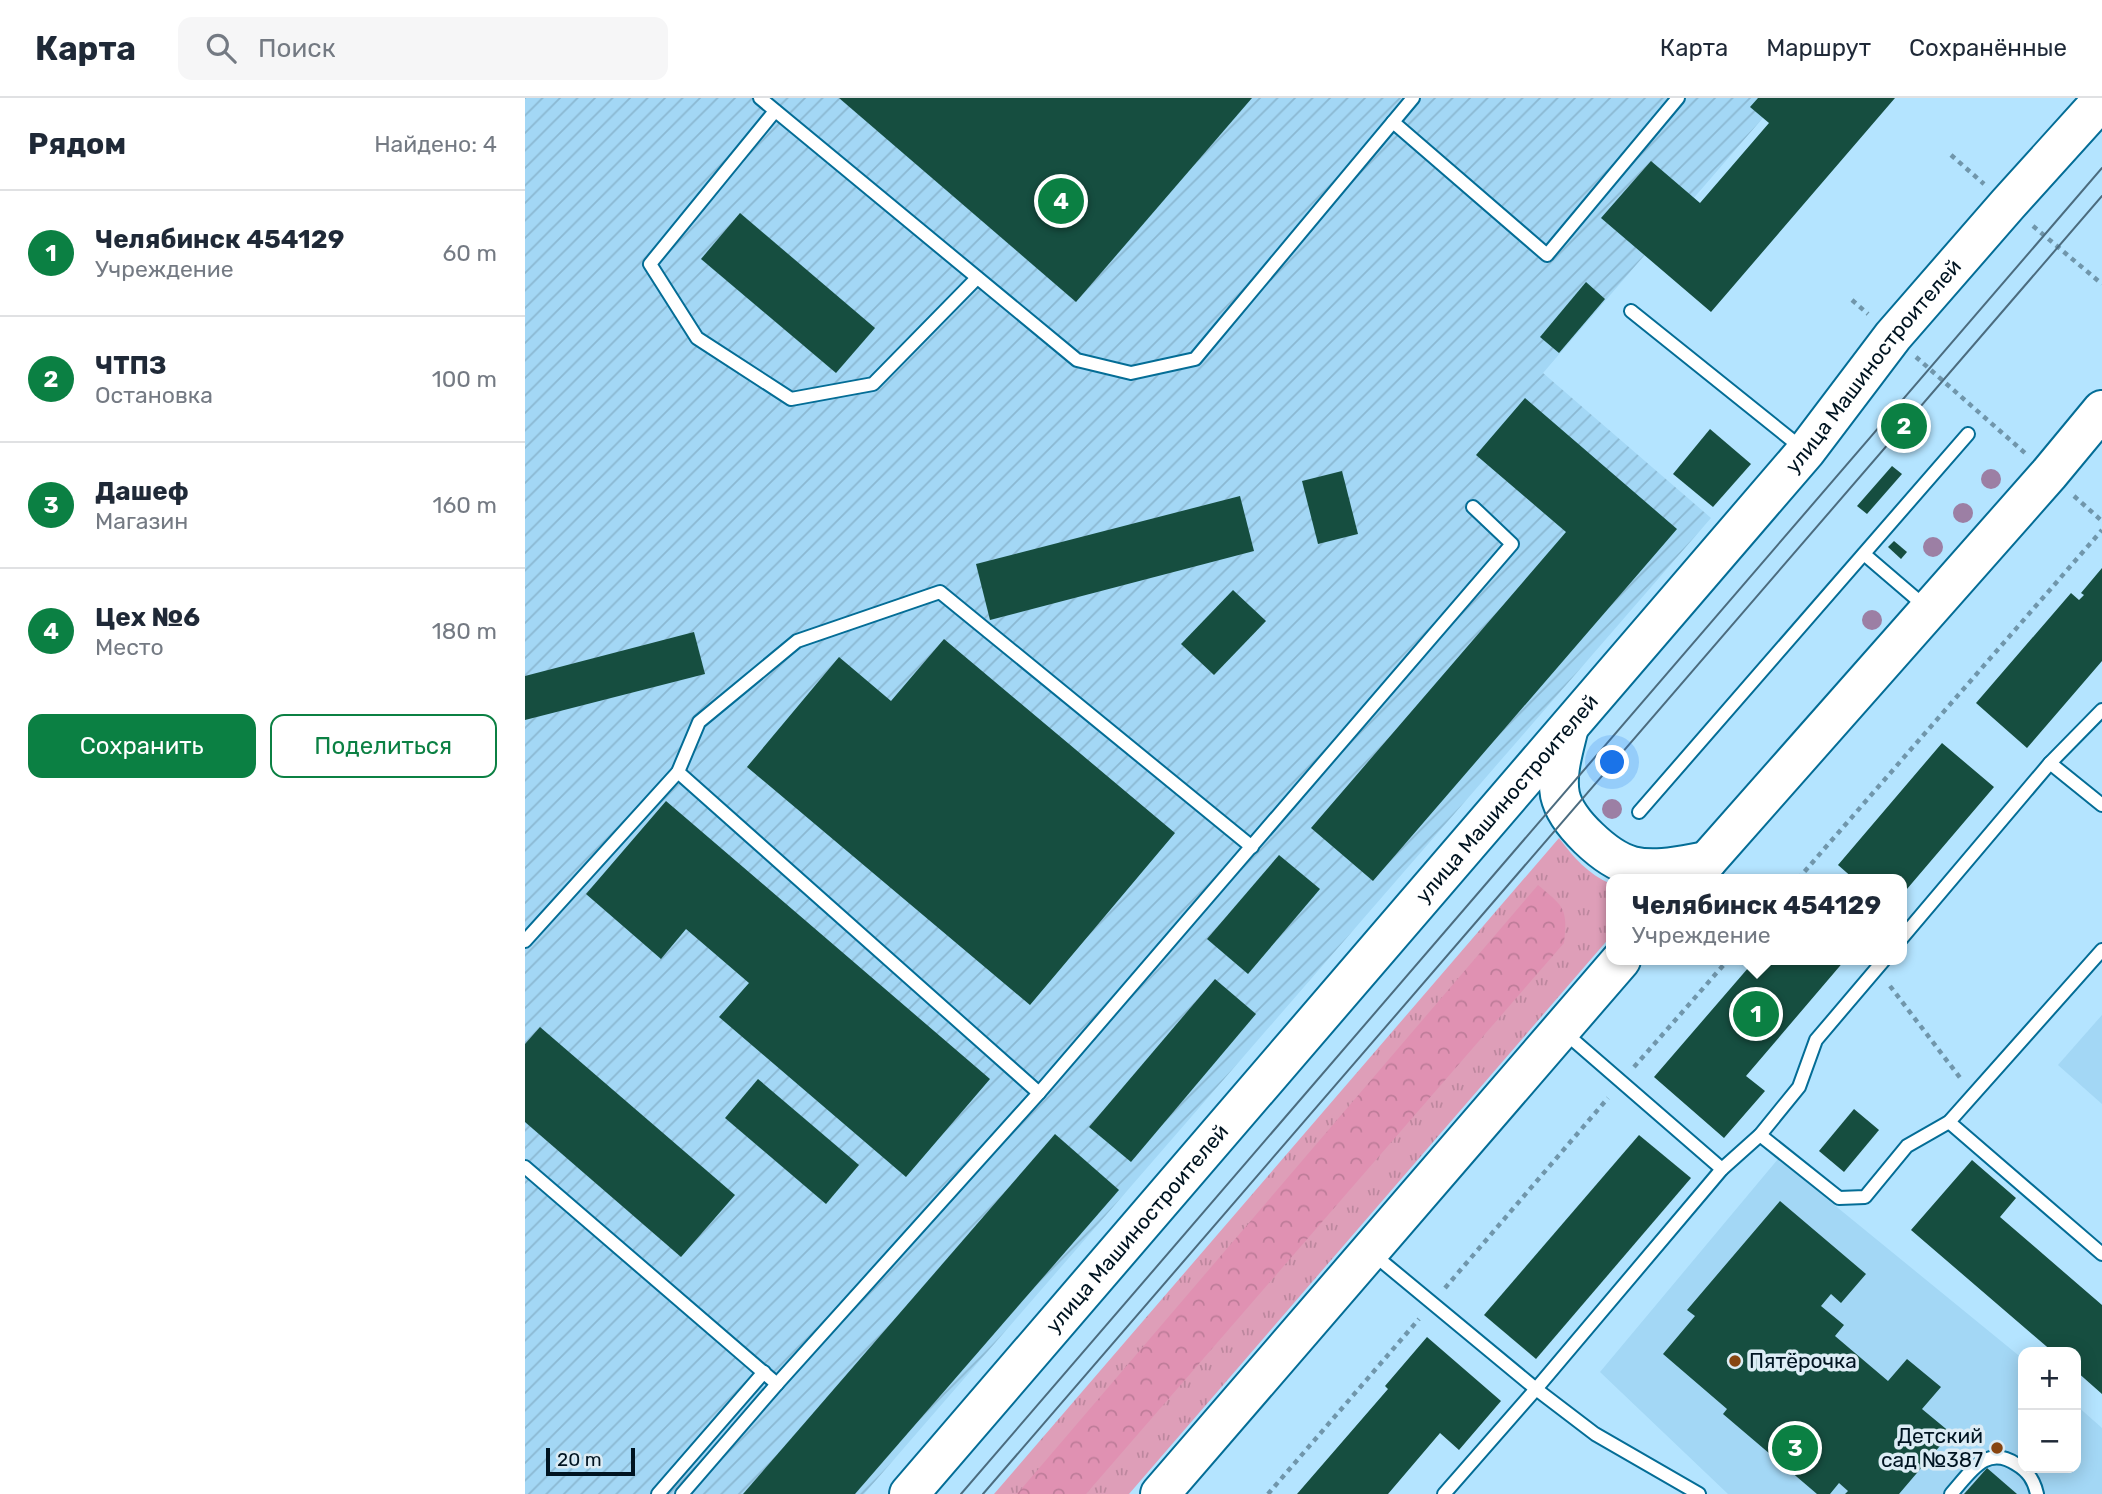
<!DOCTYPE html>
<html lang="ru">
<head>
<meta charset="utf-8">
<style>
  :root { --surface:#fff; --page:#f6f6f7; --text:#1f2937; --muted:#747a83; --line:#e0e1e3; --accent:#0b8043 }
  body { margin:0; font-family:Rubik,sans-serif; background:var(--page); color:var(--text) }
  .controls { position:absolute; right:21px; bottom:21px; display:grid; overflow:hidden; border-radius:14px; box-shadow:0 4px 18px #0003 }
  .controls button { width:63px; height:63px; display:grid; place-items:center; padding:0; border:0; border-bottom:2px solid var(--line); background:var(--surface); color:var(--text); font:35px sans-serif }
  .scale { position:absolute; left:21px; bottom:18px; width:89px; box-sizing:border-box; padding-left:7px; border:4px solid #001421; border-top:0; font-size:19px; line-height:24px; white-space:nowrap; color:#001421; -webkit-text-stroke:5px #dcecf5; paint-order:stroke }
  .you { position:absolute; left:1088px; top:665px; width:24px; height:24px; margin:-18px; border:5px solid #fff; border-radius:50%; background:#1a73e8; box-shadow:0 0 0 10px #1a73e833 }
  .badge { display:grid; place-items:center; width:46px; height:46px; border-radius:50%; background:var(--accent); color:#fff; font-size:23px; font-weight:700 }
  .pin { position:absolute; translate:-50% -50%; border:4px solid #fff; box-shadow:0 2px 7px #0006 }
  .popup { position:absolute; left:1081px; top:776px; width:301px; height:91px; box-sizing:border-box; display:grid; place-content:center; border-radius:14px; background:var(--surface); filter:drop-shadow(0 2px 5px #0005); font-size:23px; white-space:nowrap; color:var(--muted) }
  .popup b { font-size:26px; color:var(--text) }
  .popup::after { content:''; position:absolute; left:50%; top:100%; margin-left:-14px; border:14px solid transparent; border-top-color:var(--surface) }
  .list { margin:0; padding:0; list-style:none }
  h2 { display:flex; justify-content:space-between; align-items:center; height:91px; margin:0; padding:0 28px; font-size:30px }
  h2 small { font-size:23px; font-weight:400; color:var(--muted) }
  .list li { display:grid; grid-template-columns:46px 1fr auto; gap:21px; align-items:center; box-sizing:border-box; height:126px; padding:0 28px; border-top:2px solid var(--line) }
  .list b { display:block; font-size:26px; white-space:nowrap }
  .list p { margin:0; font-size:23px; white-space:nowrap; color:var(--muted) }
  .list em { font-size:23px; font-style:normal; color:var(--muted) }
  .actions { display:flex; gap:14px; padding:21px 28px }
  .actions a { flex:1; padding:16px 0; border:2px solid var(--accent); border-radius:14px; text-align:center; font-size:24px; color:var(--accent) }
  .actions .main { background:var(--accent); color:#fff }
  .icon { flex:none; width:38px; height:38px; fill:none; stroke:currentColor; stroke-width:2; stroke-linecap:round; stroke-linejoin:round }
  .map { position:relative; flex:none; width:1577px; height:1396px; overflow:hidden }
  header { display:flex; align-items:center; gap:42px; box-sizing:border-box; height:98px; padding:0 35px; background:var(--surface); border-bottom:2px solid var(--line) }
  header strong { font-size:33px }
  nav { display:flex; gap:38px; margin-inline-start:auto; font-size:24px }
  .search { width:490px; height:63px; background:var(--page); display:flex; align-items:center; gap:18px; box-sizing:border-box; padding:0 24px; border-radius:14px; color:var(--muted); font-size:26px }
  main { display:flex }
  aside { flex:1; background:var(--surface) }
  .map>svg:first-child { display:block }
  .built { fill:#a3d7f5 }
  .industrial { fill:url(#industrial-furrows) }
  .grass { fill:url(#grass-tufts) }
  .forest { fill:url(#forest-crowns) }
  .building { fill:#164e40 }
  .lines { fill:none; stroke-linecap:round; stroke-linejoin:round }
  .lane-casing { stroke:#046d96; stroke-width:16 }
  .primary-casing { stroke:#046d96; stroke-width:42 }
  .path { stroke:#7096ab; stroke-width:4.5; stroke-dasharray:5 5; stroke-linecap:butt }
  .lane { stroke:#fff; stroke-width:12 }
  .primary { stroke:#fff; stroke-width:38 }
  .tram { stroke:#4c6c7f; stroke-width:2 }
  .tree { fill:#9c7fa4 }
  .poi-dot { fill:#874511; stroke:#dcecf5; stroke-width:2.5 }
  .labels { text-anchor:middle; stroke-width:7; stroke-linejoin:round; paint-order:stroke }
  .street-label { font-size:21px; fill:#001421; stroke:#dcecf5 }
  .poi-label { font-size:21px; fill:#001421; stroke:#dcecf5; text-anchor:start }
</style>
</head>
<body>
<header>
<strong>Карта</strong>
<div class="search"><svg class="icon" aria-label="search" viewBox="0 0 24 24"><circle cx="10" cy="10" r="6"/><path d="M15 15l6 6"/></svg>Поиск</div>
<nav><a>Карта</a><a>Маршрут</a><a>Сохранённые</a></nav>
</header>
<main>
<aside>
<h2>Рядом<small>Найдено: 4</small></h2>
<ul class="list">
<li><span class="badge">1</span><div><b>Челябинск 454129</b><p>Учреждение</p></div><em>60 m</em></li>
<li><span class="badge">2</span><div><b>ЧТПЗ</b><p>Остановка</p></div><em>100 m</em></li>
<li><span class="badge">3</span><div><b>Дашеф</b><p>Магазин</p></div><em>160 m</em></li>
<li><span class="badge">4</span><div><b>Цех №6</b><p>Место</p></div><em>180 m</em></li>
</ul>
<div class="actions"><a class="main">Сохранить</a><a>Поделиться</a></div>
</aside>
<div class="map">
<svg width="1577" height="1396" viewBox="0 0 1577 1396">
  <defs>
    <pattern id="industrial-furrows" width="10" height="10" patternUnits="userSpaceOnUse" patternTransform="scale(1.75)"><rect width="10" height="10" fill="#a3d7f5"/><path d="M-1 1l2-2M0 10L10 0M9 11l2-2" fill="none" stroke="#8bb8d2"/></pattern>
    <pattern id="grass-tufts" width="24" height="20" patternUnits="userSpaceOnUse" patternTransform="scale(1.75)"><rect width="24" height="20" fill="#de9eb8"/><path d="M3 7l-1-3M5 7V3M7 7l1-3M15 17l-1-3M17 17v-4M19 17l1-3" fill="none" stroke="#bd879e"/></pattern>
    <pattern id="forest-crowns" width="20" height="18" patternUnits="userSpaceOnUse" patternTransform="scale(1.75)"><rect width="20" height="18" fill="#e091b2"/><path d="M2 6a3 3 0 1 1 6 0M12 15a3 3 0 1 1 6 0" fill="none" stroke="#be7c99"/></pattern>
  </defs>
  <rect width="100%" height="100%" fill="#b4e4ff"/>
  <!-- built -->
  <g class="built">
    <path d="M1577,917V1006L1533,967Z"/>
    <path d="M1253,1061L1498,1261V1370H1551V1307L1577,1330V1396H1203L1075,1274Z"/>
  </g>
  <!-- industrial -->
  <path class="industrial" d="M0,0H1255L1018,275L1186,420L339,1396H0Z"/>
  <!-- grass -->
  <path class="grass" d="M1034,740C1049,760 1063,776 1086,786V838L604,1396H469Z"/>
  <!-- forest -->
  <path class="forest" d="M1013,787C1039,809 1043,810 1039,845L561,1396H492Z"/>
  <!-- building -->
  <g class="building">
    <path d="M314,0H727L551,204Z"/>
    <path d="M1233,0H1370L1186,214L1076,120L1126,63L1175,105L1244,25L1225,9Z"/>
    <path d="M215,115L350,230L311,275L176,161Z"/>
    <path d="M1061,184L1080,201L1034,255L1015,239Z"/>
    <path d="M1000,300L1152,431L848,783L786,730L1041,434L951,357Z"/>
    <path d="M1185,331L1226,366L1188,409L1148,376Z"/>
    <path d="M1367,368L1377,376L1342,416L1332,408Z"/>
    <path d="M817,373L833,436L793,446L777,383Z"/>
    <path d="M715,398L729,453L465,522L451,466Z"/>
    <path d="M1369,443L1382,454L1376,461L1363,449Z"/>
    <path d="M1577,470V563L1502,650L1451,605L1546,495L1554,502L1559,497L1556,495Z"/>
    <path d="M708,492L741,523L689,577L656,546Z"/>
    <path d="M169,534L180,576L0,622V578Z"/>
    <path d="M419,541L650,735L505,907L222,669L314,559L366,603Z"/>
    <path d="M1417,645L1469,689L1376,798V781H1329L1313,767Z"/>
    <path d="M141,703L465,981L381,1079L194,919L224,885L161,831L136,861L61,796Z"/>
    <path d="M754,757L795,791L723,876L682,841Z"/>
    <path d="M1230,862H1320L1221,978L1240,993L1199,1040L1129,979Z"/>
    <path d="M690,881L731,916L606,1064L564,1029Z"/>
    <path d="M15,929L210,1097L156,1159L0,1024V946Z"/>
    <path d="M233,981L334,1067L301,1106L200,1020Z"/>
    <path d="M1329,1011L1354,1032L1319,1074L1294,1053Z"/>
    <path d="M530,1036L594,1092L330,1396H218Z"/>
    <path d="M1114,1037L1166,1080L1011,1261L959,1217Z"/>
    <path d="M1447,1062L1491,1100L1475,1119L1577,1207V1296L1551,1273V1254H1528L1386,1132Z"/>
    <path d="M1255,1103L1341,1176L1316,1205L1306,1196L1296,1208L1319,1227L1310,1238L1363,1283L1382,1261L1416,1289L1397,1311L1426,1335L1374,1396H1320L1323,1393L1314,1385L1305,1396H1292L1198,1316L1202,1311L1138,1256L1170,1218L1162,1212Z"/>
    <path d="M902,1239L976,1303L934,1352L915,1335L863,1396H772L863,1291L860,1288Z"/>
    <path d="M1462,1370L1492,1396H1439Z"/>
  </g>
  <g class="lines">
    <!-- lane casing -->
    <g class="lane-casing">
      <g id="lane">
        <path d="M235,0L552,262L606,275L670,261L888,0"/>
        <path d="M250,13L125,166L172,240L266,301L348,286L452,180"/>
        <path d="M868,24L1022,157L1153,0"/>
        <path d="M1106,213L1278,351"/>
        <path d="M1339,456L1402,510"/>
        <path d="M1525,665L1577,612"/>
        <path d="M153,674L514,995"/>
        <path d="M1114,714L1443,336"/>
        <path d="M1376,841L1525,665L1577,707"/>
        <path d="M0,843L153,674L174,624L272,543L415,494L727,749"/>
        <path d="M1039,934L1197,1071"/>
        <path d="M1424,1024L1577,1156"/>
        <path d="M1235,1037L1314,1100L1340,1099L1382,1048L1424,1024L1577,852"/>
        <path d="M0,1069L252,1286"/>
        <path d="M848,1156L1011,1291L1070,1336L1174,1396"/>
        <path d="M133,1396L239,1274"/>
        <path d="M157,1396L252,1286L514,995L987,446L948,409"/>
        <path d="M919,1396L1011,1291L1197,1071L1235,1037L1274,989L1291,942L1359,862"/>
        <path d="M1426,1396C1445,1375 1461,1346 1491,1366C1503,1373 1509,1382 1512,1396"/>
      </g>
    </g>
    <!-- primary casing -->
    <g class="primary-casing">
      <g id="primary">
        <path d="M1043,633C1038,654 1031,676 1035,697C1041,724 1081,761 1107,768C1131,774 1158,767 1182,763"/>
        <path d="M1166,781L1524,376L1577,312"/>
        <path id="s1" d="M384,1396L1281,353L1368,238L1483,106L1577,2"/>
        <path d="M635,1396L1096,862"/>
      </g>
    </g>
    <!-- path -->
    <g class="path">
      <path d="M1426,57L1459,86"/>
      <path d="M1508,128L1577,186"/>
      <path d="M1327,202L1343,216"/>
      <path d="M1391,259L1500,355"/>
      <path d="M1549,398L1577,423"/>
      <path d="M1273,781L1577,432"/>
      <path d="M1365,888L1436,981"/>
      <path d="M1109,969L1203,862"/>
      <path d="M920,1190L1083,1000"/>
      <path d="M743,1396L894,1221"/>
    </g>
    <!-- lane -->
    <use href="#lane" class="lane"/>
    <!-- primary -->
    <use href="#primary" class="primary"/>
    <!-- tram -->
    <g class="tram">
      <path d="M436,1396L1577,70"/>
      <path d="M458,1396L1577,98"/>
    </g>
  </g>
  <!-- trees -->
  <g class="tree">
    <circle cx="1466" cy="381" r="10"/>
    <circle cx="1438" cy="415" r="10"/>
    <circle cx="1408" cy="449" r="10"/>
    <circle cx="1347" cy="522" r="10"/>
    <circle cx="1087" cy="711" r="10"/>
  </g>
  <!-- markers -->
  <g class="poi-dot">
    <circle cx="1210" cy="1263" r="7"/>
    <circle cx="1472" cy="1350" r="7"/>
  </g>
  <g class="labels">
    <!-- street labels -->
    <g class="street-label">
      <text dy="7" stroke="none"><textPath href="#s1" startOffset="1484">улица Машиностроителей</textPath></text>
      <text dy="7" stroke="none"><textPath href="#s1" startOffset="917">улица Машиностроителей</textPath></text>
      <text dy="7" stroke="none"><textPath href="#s1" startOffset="350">улица Машиностроителей</textPath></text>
    </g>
    <!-- poi labels -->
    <g class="poi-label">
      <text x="1224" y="1270">Пятёрочка</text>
      <text x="1458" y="1345" text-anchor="end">Детский<tspan x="1458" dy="24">сад №387</tspan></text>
    </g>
  </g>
</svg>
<div class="controls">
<button>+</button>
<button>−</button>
</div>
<div class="scale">20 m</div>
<div class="you"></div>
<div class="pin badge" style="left:1231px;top:916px">1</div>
<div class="popup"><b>Челябинск 454129</b>Учреждение</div>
<div class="pin badge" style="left:1379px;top:328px">2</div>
<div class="pin badge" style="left:1270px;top:1350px">3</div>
<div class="pin badge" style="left:536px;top:103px">4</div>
</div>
</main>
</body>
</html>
